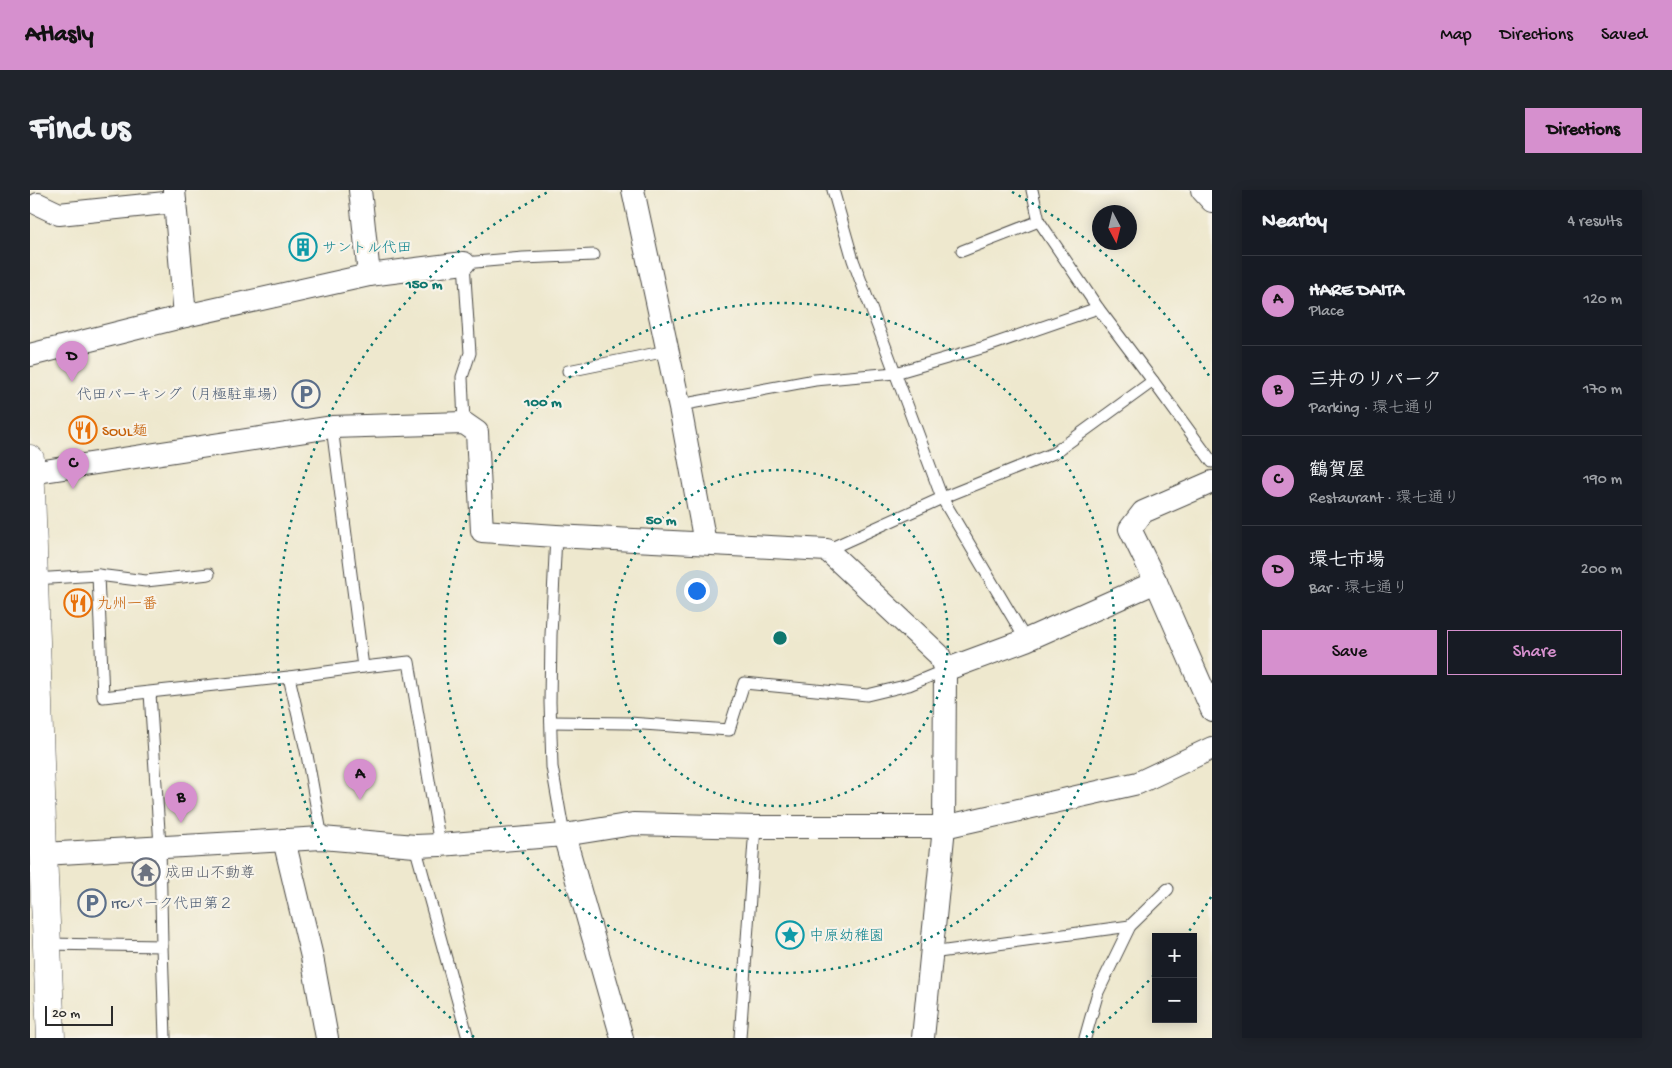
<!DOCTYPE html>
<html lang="en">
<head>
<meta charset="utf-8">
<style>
  :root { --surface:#171b24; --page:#20242c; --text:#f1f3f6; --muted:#9ea1a6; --line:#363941; --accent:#d690ce }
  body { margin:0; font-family:"Gochi Hand","Klee One",sans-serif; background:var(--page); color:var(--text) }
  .controls { position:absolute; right:15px; bottom:15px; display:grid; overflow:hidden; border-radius:0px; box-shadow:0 2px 12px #0003 }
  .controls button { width:45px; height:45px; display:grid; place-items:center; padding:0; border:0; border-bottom:1px solid var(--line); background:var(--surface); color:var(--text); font:25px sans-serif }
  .compass { position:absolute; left:1062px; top:15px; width:45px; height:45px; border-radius:50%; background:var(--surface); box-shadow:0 2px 12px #0003; rotate:173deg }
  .scale { position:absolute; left:15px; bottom:12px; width:68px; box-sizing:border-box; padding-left:5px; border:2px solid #2b2b2b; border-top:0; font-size:14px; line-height:18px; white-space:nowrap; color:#2b2b2b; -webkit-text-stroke:4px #f7f3e8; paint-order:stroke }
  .you { position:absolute; left:666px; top:400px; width:18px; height:18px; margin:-12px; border:4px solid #fff; border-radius:50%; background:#1a73e8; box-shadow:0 0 0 8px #1a73e833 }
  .badge { display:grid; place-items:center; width:32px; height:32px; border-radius:50%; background:var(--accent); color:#111; font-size:16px; font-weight:700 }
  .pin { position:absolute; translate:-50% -41px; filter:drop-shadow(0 1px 2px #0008) }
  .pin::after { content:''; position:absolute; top:26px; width:18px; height:15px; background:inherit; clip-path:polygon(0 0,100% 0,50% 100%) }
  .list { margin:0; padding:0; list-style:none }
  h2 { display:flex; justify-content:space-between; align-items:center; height:65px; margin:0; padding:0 20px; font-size:21px }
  h2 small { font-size:16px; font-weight:400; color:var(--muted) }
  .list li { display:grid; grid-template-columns:32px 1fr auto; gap:15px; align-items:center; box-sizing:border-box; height:90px; padding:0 20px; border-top:1px solid var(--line) }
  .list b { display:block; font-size:19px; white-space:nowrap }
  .list p { margin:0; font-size:16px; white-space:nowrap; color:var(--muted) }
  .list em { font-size:16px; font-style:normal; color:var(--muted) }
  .actions { display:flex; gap:10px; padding:15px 20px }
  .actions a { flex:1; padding:11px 0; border:1px solid var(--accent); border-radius:0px; text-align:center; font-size:18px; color:var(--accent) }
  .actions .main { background:var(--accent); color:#111 }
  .map { position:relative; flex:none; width:1182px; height:848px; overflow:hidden; border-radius:0px }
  header { display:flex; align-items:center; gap:30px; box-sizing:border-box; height:70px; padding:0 25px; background:var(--accent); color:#111 }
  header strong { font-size:24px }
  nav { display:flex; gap:28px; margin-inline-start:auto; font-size:18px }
  .intro { display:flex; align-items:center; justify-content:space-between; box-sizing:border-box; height:120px; padding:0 30px }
  h1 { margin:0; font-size:35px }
  .button { padding:12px 22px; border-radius:0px; background:var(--accent); color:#111; font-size:18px; font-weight:700 }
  main { display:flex; gap:30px; padding:0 30px }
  aside { flex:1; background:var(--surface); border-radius:0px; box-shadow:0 2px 12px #0003 }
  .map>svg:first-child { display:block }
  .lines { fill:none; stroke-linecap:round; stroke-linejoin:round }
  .lane-casing { stroke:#484743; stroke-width:13 }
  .street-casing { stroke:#484743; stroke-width:24 }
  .primary-casing { stroke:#484743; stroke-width:29 }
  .lane { stroke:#fff; stroke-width:11 }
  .street { stroke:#fff; stroke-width:22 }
  .primary { stroke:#fff; stroke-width:28 }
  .ring { fill:none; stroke:#0f766e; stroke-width:2.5; stroke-dasharray:2.5 5 }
  .labels { text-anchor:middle; stroke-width:4.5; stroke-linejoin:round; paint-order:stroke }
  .culture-label { font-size:15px; fill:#0d838f; stroke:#f7f3e8; text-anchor:start }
  .service-label { font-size:15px; fill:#4e5e75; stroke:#f7f3e8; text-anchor:end }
  .food-label { font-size:15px; fill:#c56008; stroke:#f7f3e8; text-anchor:start }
  .worship-label { font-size:15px; fill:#5b616d; stroke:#f7f3e8; text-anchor:start }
  .centre { fill:#0f766e; stroke:#f7f3e8; stroke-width:2.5 }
  .ring-label { font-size:15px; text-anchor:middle; font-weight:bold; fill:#0f766e; stroke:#f7f3e8; stroke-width:4.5; stroke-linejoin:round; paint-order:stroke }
</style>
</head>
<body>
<header>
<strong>Atlasly</strong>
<nav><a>Map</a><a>Directions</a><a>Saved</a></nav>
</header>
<div class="intro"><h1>Find us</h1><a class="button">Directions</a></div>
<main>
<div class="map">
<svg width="1182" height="848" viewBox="0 0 1182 848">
  <rect width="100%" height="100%" fill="#f7f3e8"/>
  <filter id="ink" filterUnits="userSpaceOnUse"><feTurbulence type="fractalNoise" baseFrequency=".02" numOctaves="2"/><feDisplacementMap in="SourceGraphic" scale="10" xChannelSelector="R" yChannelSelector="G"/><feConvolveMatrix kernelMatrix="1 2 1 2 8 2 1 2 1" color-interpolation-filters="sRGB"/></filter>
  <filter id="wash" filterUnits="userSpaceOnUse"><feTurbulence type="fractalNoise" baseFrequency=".0096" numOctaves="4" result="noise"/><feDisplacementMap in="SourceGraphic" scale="20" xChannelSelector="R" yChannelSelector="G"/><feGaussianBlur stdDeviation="1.12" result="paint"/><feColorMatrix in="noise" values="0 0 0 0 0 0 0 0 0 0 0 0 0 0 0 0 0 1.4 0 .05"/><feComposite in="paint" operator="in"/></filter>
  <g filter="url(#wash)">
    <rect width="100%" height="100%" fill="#eee8ce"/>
  </g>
  <g filter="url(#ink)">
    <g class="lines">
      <!-- lane casing -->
      <g class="lane-casing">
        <g id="lane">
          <path d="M803,0L823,70L912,308L996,450"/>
          <path d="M1002,0L1009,31L1068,118L1123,191L1182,272"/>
          <path d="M932,61L1009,31"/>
          <path d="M538,181L637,161"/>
          <path d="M650,215L785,190L865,183L955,157L1068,118"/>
          <path d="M434,233L432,187L440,163L434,73L493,68L564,65"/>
          <path d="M302,237L333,477"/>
          <path d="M526,346L521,445L520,512L522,577L534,645"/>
          <path d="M797,360L912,308L1024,263L1123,191"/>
          <path d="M68,385L73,507L259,487L333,477L379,472L410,655"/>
          <path d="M4,389L68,385L116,391L179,384"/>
          <path d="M259,487L277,565L292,648"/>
          <path d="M120,503L130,656L132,756"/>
          <path d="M521,532L599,533L699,540L714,493L837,505L879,495L915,480"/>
          <path d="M385,656L438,848"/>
          <path d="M17,754L132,756L135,848"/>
          <path d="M901,763L1100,736"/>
          <path d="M710,848L725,637"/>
          <path d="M1055,848L1068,802L1100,736L1138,699"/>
        </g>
      </g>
      <!-- street casing -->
      <g class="street-casing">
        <g id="street">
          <path d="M144,0L155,126"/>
          <path d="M330,0L339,85"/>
          <path d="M603,0L651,223L675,353"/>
          <path d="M1172,0L1182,11"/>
          <path d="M8,14L29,24L145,12"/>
          <path d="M0,165L155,126L339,85L434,73"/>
          <path d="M1,283L302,237L434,233L447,242L452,341L526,346L797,360L909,465L915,480L996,450L1126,392"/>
          <path d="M1182,292L1113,322L1100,339L1126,392L1182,520"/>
          <path d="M534,645L592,848"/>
          <path d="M254,650L282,767L297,848"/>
          <path d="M13,664L292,648L385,656L410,655L534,645L603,634L725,637H914L1108,593L1182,558"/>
          <path d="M893,848L914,637L915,480"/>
        </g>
      </g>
      <!-- primary casing -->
      <g class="primary-casing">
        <path id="primary" d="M0,269L13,664L21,848"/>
      </g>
      <!-- lane -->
      <use href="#lane" class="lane"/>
      <!-- street -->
      <use href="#street" class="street"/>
      <!-- primary -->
      <use href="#primary" class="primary"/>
    </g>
  </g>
  <!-- distance rings -->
  <g class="ring">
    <circle cx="750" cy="448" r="168"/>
    <circle cx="750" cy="448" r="335"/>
    <path d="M1181 707A503 503 0 0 1 1157 744M1124 785A503 503 0 0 1 1056 847M444 847A503 503 0 0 1 518 2M982 2A503 503 0 0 1 1181 189"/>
  </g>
  <!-- icons -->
  <defs>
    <g id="building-ring" transform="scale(1.4375)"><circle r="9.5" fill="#f7f3e8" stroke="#0f9aa8" stroke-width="1.5"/><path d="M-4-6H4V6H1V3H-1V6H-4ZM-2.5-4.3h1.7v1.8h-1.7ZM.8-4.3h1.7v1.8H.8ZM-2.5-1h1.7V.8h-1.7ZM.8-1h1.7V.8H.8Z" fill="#0f9aa8"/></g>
    <g id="parking-ring" transform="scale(1.4375)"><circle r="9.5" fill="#f7f3e8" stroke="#5c6f8a" stroke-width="1.5"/><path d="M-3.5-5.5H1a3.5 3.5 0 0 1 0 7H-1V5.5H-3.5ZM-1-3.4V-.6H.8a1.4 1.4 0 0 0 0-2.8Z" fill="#5c6f8a"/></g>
    <g id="restaurant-ring" transform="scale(1.4375)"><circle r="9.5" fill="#f7f3e8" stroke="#e8710a" stroke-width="1.5"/><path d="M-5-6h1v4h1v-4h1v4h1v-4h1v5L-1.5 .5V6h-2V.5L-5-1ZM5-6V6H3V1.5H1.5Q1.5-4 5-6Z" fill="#e8710a"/></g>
    <g id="temple-ring" transform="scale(1.4375)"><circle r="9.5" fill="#f7f3e8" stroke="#6b7280" stroke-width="1.5"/><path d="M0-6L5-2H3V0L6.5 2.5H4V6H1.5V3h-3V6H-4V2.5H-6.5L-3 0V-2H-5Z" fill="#6b7280"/></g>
    <g id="sight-ring" transform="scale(1.4375)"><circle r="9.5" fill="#f7f3e8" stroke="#0f9aa8" stroke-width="1.5"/><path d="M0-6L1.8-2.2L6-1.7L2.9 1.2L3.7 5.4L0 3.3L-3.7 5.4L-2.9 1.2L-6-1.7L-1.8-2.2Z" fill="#0f9aa8"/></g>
  </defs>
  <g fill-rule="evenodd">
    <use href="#building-ring" x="273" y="57"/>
    <use href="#parking-ring" x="276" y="204"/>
    <use href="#restaurant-ring" x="53" y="240"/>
    <use href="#restaurant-ring" x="48" y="413"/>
    <use href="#temple-ring" x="116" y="682"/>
    <use href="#parking-ring" x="62" y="713"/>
    <use href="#sight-ring" x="760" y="745"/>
  </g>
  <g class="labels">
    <!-- culture labels -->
    <g class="culture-label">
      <text x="292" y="62">サントル代田</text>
      <text x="779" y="750">中原幼稚園</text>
    </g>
    <!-- service labels -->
    <g class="service-label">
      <text x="257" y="209">代田パーキング（月極駐車場）</text>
      <text x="81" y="718" text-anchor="start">ITCパーク代田第２</text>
    </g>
    <!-- food labels -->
    <g class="food-label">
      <text x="72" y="245">SOUL麺</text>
      <text x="67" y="418">九州一番</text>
    </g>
    <!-- worship labels -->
    <g class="worship-label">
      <text x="135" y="687">成田山不動尊</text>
    </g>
  </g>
  <circle cx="750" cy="448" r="8" class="centre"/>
  <g class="ring-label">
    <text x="394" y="98">150 m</text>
    <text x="513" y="216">100 m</text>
    <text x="631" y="334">50 m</text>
  </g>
</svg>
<div class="controls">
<button>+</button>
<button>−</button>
</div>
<svg class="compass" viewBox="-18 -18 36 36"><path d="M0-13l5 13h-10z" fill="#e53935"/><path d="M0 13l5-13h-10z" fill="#9ea1a6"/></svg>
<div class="scale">20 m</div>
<div class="you"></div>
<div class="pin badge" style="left:330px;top:610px">A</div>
<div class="pin badge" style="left:151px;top:633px">B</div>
<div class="pin badge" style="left:43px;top:299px">C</div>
<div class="pin badge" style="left:42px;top:192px">D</div>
</div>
<aside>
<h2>Nearby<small>4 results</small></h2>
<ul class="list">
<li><span class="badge">A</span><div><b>HARE DAITA</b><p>Place</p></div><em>120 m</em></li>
<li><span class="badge">B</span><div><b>三井のリパーク</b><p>Parking · 環七通り</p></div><em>170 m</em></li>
<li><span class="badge">C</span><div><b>鶴賀屋</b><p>Restaurant · 環七通り</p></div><em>190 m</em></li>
<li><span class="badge">D</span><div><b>環七市場</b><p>Bar · 環七通り</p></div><em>200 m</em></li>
</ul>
<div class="actions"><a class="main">Save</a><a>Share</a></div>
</aside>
</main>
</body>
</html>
